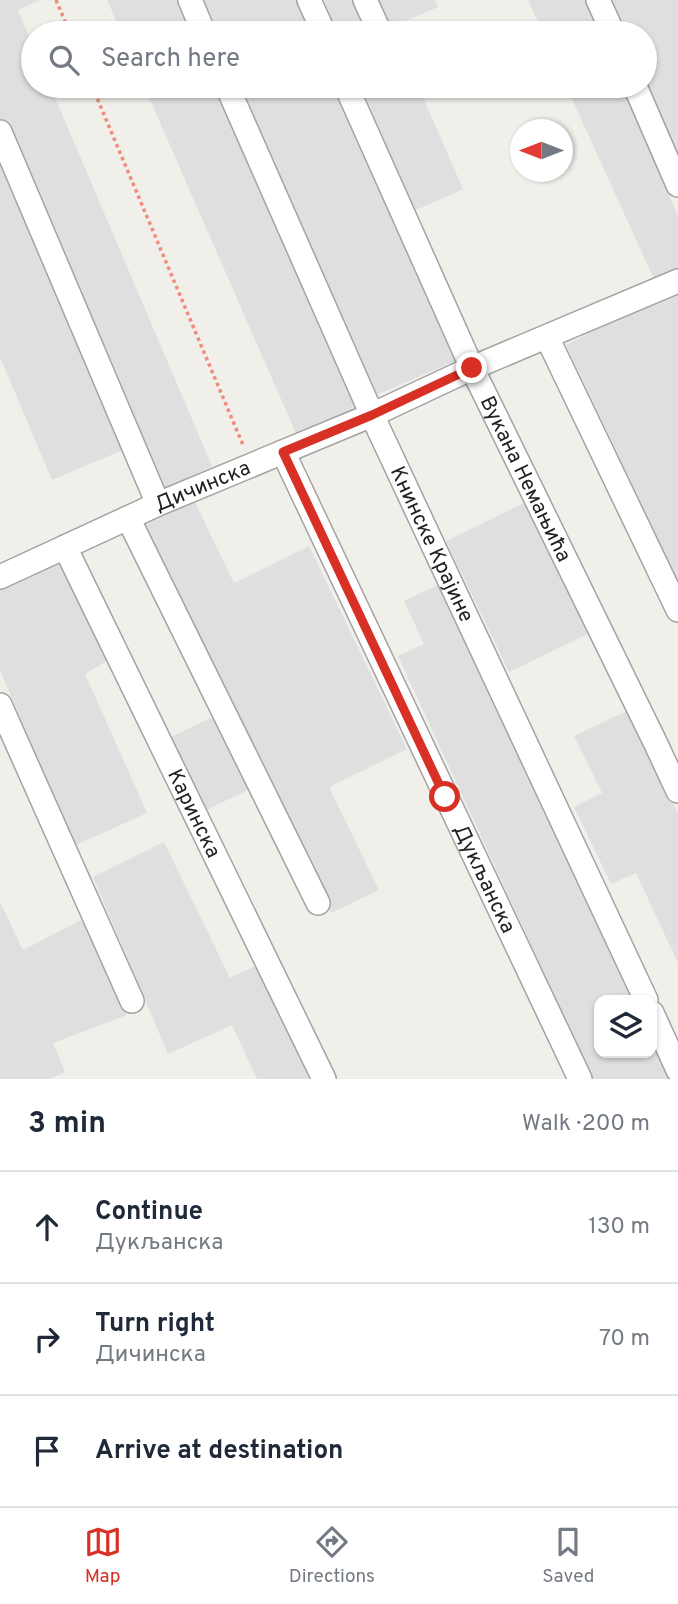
<!DOCTYPE html>
<html lang="en">
<head>
<meta charset="utf-8">
<style>
  :root { --surface:#fff; --page:#f2f2f3; --text:#1f2937; --muted:#747a83; --line:#e0e1e3; --accent:#d93025 }
  body { margin:0; font-family:Overpass,sans-serif; background:var(--page); color:var(--text) }
  .controls { position:absolute; right:21px; bottom:21px; display:grid; overflow:hidden; border-radius:14px; box-shadow:0 2px 5px #0004 }
  .controls button { width:63px; height:63px; display:grid; place-items:center; padding:0; border:0; border-bottom:2px solid var(--line); background:var(--surface); color:var(--text); font:35px sans-serif }
  .compass { position:absolute; left:510px; top:119px; width:63px; height:63px; border-radius:50%; background:var(--surface); box-shadow:0 2px 5px #0004; rotate:270deg }
  .stop { position:absolute; width:21px; height:21px; margin:-16px; border:5px solid #d93025; border-radius:50%; background:#fff }
  .stop.end { background:#d93025; border-color:#fff; box-shadow:0 2px 7px #0008 }
  .list { margin:0; padding:0; list-style:none }
  h2 { display:flex; justify-content:space-between; align-items:center; height:91px; margin:0; padding:0 28px; font-size:30px }
  h2 small { font-size:23px; font-weight:400; color:var(--muted) }
  .list li { display:grid; grid-template-columns:46px 1fr auto; gap:21px; align-items:center; box-sizing:border-box; height:112px; padding:0 28px; border-top:2px solid var(--line) }
  .list b { display:block; font-size:26px; white-space:nowrap }
  .list p { margin:0; font-size:23px; white-space:nowrap; color:var(--muted) }
  .list em { font-size:23px; font-style:normal; color:var(--muted) }
  .icon { flex:none; width:38px; height:38px; fill:none; stroke:currentColor; stroke-width:2; stroke-linecap:round; stroke-linejoin:round }
  .map { position:relative; flex:none; width:678px; height:1079px; overflow:hidden }
  .search { position:absolute; background:var(--surface); box-shadow:0 2px 5px #0004; left:21px; right:21px; top:21px; height:77px; display:flex; align-items:center; gap:18px; box-sizing:border-box; padding:0 24px; border-radius:38px; color:var(--muted); font-size:26px }
  .sheet { height:427px; background:var(--surface) }
  nav { display:flex; justify-content:space-around; align-items:center; box-sizing:border-box; height:98px; border-top:2px solid var(--line); background:var(--surface); font-size:19px; color:var(--muted) }
  nav a { display:grid; justify-items:center; gap:4px }
  nav .on { color:var(--accent) }
  .map>svg:first-child { display:block }
  .residential { fill:#e0dfdf }
  .lines { fill:none; stroke-linecap:round; stroke-linejoin:round }
  .minor-casing { stroke:#a3a3a3; stroke-width:26 }
  .path { stroke:#ef8c7d; stroke-width:3.5; stroke-dasharray:3.5 3.5; stroke-linecap:butt }
  .minor { stroke:#fff; stroke-width:23 }
  .route { stroke:#d93025; stroke-width:9 }
  .labels { text-anchor:middle; stroke-width:5; stroke-linejoin:round; paint-order:stroke }
  .street-label { font-size:21px; fill:#222; stroke:#fff }
</style>
</head>
<body>
<div class="map">
<svg width="678" height="1079" viewBox="0 0 678 1079">
  <rect width="100%" height="100%" fill="#f1efea"/>
  <!-- residential -->
  <g class="residential">
    <path d="M0,0H40L18,10L33,46V86H50L212,466L159,492L0,119Z"/>
    <path d="M107,0H181L195,33H122Z"/>
    <path d="M204,0H303L317,33H219Z"/>
    <path d="M324,0H435L438,7L393,26L396,33H338Z"/>
    <path d="M528,0H585L599,33H543Z"/>
    <path d="M606,0H678V168L645,86V33H620Z"/>
    <path d="M144,86H218L360,411L298,438Z"/>
    <path d="M241,86H340L457,360L374,396Z"/>
    <path d="M361,86H418L463,189L414,211Z"/>
    <path d="M566,86H622L678,216V269L654,279Z"/>
    <path d="M0,161L123,450L52,480L0,357Z"/>
    <path d="M678,288V581L566,345Z"/>
    <path d="M194,500L234,583L309,546L407,749L329,787L379,890L331,913L265,777L227,704L145,524Z"/>
    <path d="M524,503L588,634L509,672L446,541Z"/>
    <path d="M61,561L107,661L85,674L147,813L74,846L0,670V588Z"/>
    <path d="M446,581L639,1000H599V1053H652V1028L675,1079H593L398,656L424,644L404,601Z"/>
    <path d="M629,710L678,814V963L636,873L611,884L574,807L602,793L574,736Z"/>
    <path d="M216,715L252,788L202,812L167,739Z"/>
    <path d="M164,842L230,978L260,964L315,1079H257L232,1025L168,1054L93,877Z"/>
    <path d="M0,902L23,950L85,918L127,1015L53,1043L65,1072L50,1079H0Z"/>
  </g>
  <g class="lines">
    <!-- minor casing -->
    <g class="minor-casing">
      <g id="minor">
        <path d="M190,0L204,33"/>
        <path d="M309,0L324,33"/>
        <path d="M365,0L377,26"/>
        <path d="M598,0L613,33"/>
        <path id="s1" d="M227,86L372,415L646,1000"/>
        <path id="s2" d="M346,86L472,368L655,742L678,791"/>
        <path d="M635,86L678,185"/>
        <path d="M0,132L158,504"/>
        <path d="M547,337L678,610"/>
        <path id="s3" d="M283,452L580,1079"/>
        <path d="M128,518L318,903"/>
        <path id="s4" d="M65,547L324,1079"/>
        <path id="s5" d="M0,577L158,504L372,415L472,368L678,281"/>
        <path d="M0,705L132,1001"/>
        <path d="M652,1013L678,1070"/>
      </g>
    </g>
    <!-- path -->
    <g class="path">
      <path d="M56,0L70,33"/>
      <path d="M92,86L243,445"/>
    </g>
    <!-- minor -->
    <use href="#minor" class="minor"/>
  </g>
  <g class="lines">
    <!-- route -->
    <path class="route" d="M445,797L283,452L372,415L472,368"/>
  </g>
  <g class="labels">
    <!-- street labels -->
    <g class="street-label">
      <text dy="7" stroke="none"><textPath href="#s2" startOffset="432">Вукана Немањића</textPath></text>
      <text dy="7" stroke="none"><textPath href="#s5" startOffset="222">Дичинска</textPath></text>
      <text dy="7" stroke="none"><textPath href="#s1" startOffset="502">Книнске Крајине</textPath></text>
      <text dy="7" stroke="none"><textPath href="#s4" startOffset="296">Каринска</textPath></text>
      <text dy="7" stroke="none"><textPath href="#s3" startOffset="472">Дукљанска</textPath></text>
    </g>
  </g>
</svg>
<div class="controls">
<button><svg class="icon" aria-label="layers" viewBox="0 0 24 24"><path d="M12 4l9 5-9 5-9-5zM3 14l9 5 9-5"/></svg></button>
</div>
<svg class="compass" viewBox="-18 -18 36 36"><path d="M0-13l5 13h-10z" fill="#e53935"/><path d="M0 13l5-13h-10z" fill="#747a83"/></svg>
<div class="stop" style="left:445px;top:797px"></div>
<div class="stop end" style="left:472px;top:368px"></div>
<div class="search"><svg class="icon" aria-label="search" viewBox="0 0 24 24"><circle cx="10" cy="10" r="6"/><path d="M15 15l6 6"/></svg>Search here</div>
</div>
<section class="sheet">
<h2>3 min<small>Walk · 200 m</small></h2>
<ul class="list">
<li><svg class="icon" aria-label="ahead" viewBox="0 0 24 24"><path d="M12 20V5M6 11l6-6 6 6"/></svg><div><b>Continue</b><p>Дукљанска</p></div><em>130 m</em></li>
<li><svg class="icon" aria-label="right" viewBox="0 0 24 24"><path d="M7 20v-9h11M14 6l5 5-5 5"/></svg><div><b>Turn right</b><p>Дичинска</p></div><em>70 m</em></li>
<li><svg class="icon" aria-label="arrive" viewBox="0 0 24 24"><path d="M6 21V4h12l-3 4 3 4H6"/></svg><div><b>Arrive at destination</b></div></li>
</ul>
</section>
<nav>
<a class="on"><svg class="icon" aria-label="map" viewBox="0 0 24 24"><path d="M3 6l6-2 6 2 6-2v14l-6 2-6-2-6 2zM9 4v14M15 6v14"/></svg>Map</a>
<a><svg class="icon" aria-label="directions" viewBox="0 0 24 24"><path d="M12 3l9 9-9 9-9-9zM9 14v-3h6M13 9l2 2-2 2"/></svg>Directions</a>
<a><svg class="icon" aria-label="saved" viewBox="0 0 24 24"><path d="M7 4h10v16l-5-4-5 4z"/></svg>Saved</a>
</nav>
</body>
</html>
